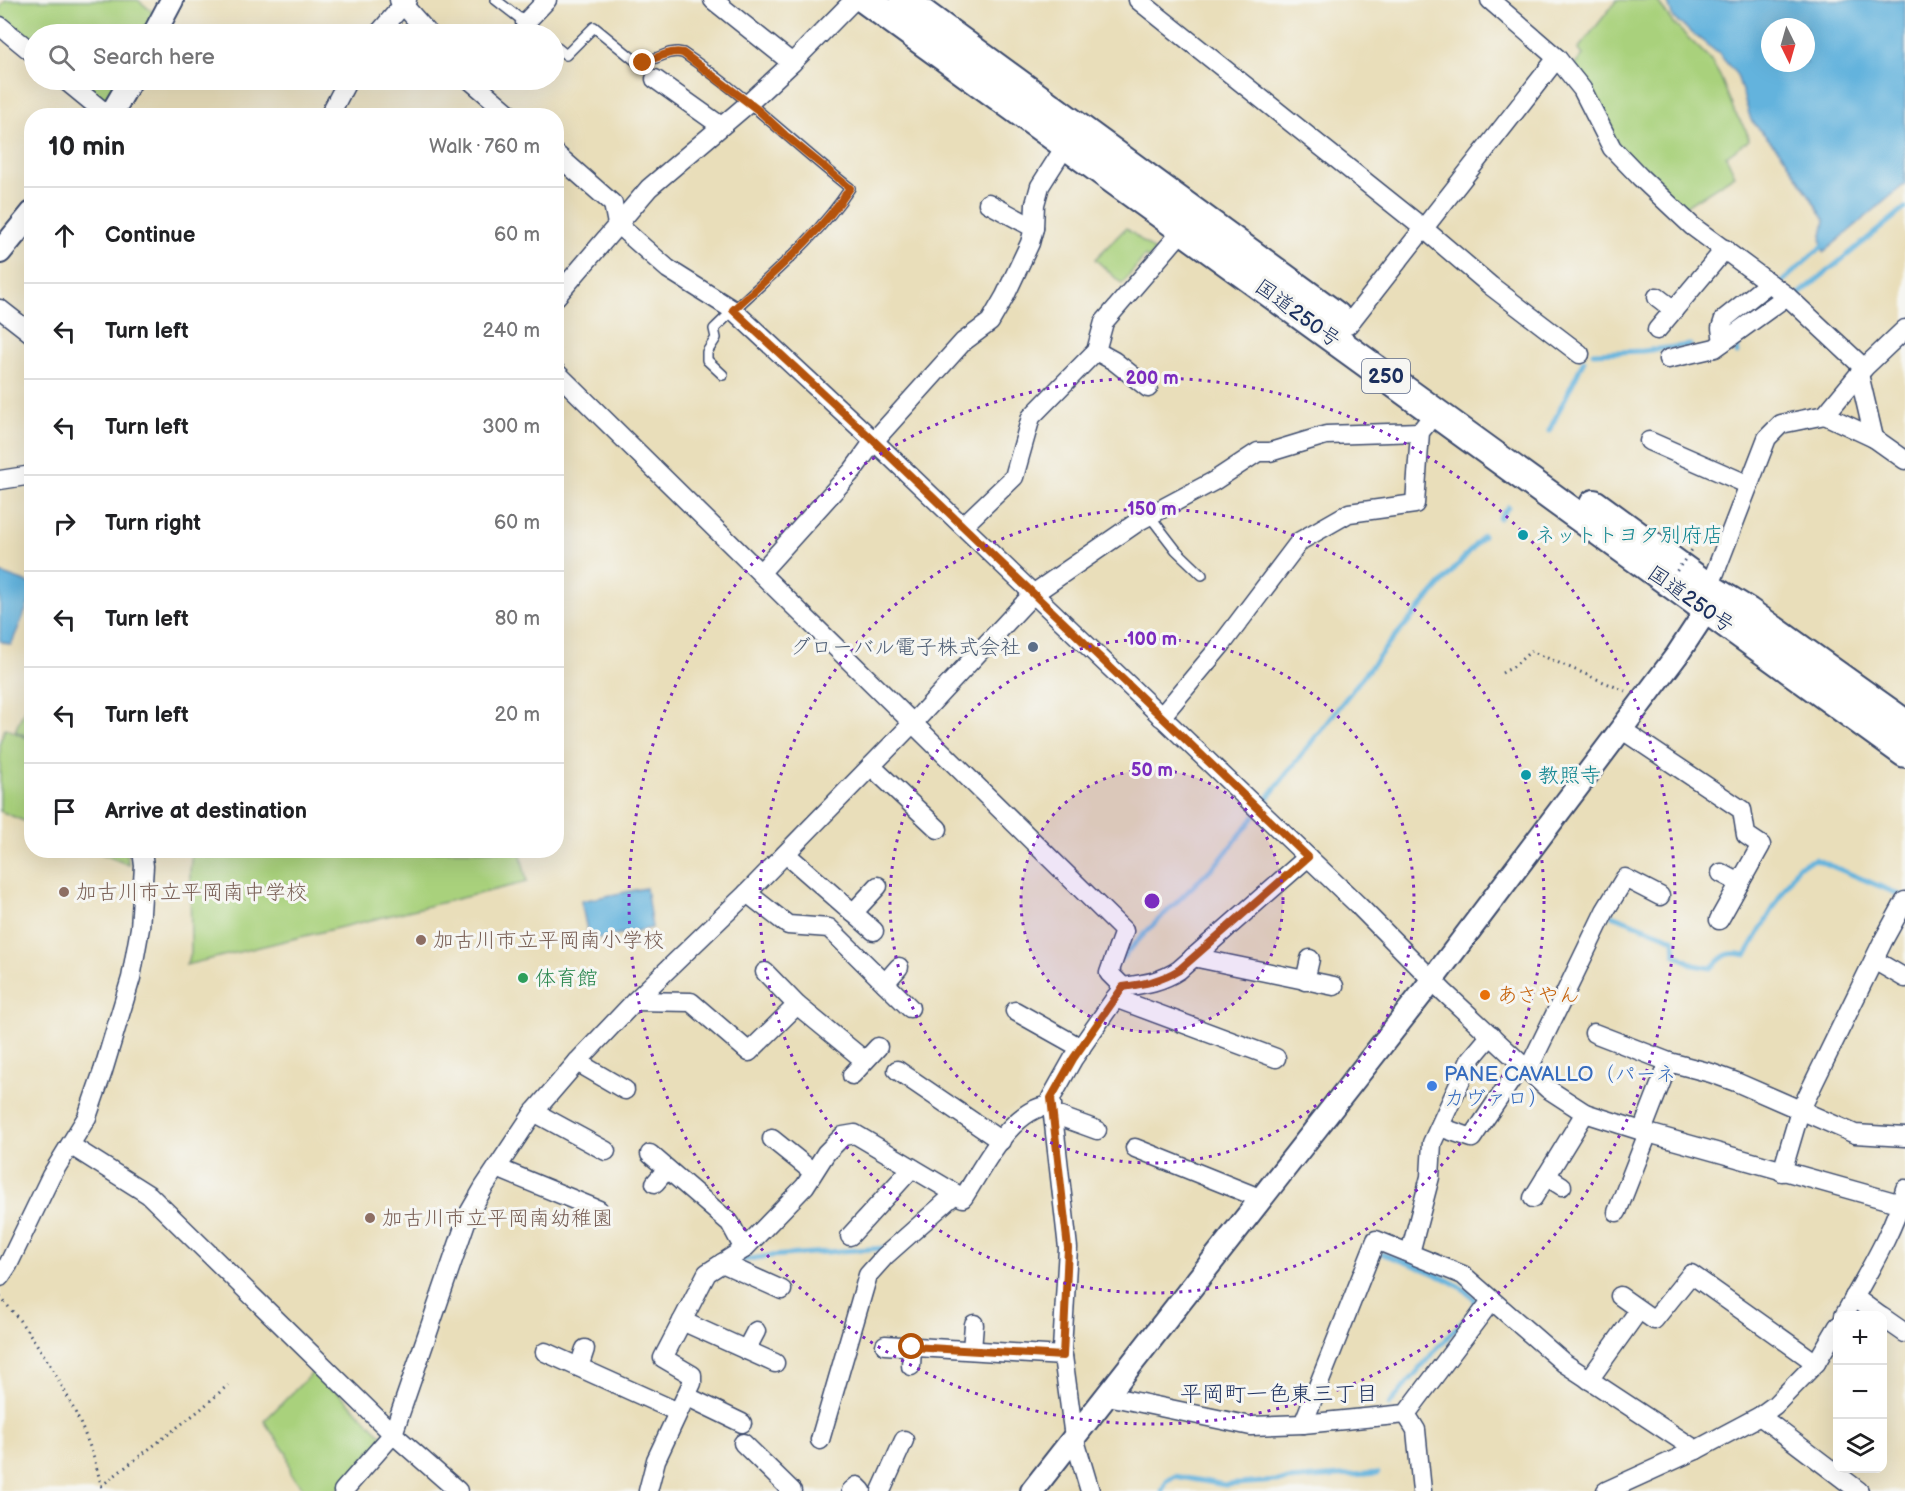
<!DOCTYPE html>
<html lang="en">
<head>
<meta charset="utf-8">
<style>
  :root { --surface:#fff; --page:#f6f6f6; --text:#202124; --muted:#757577; --line:#e0e0e0 }
  body { margin:0; font-family:"Balsamiq Sans","Klee One",sans-serif; background:var(--page); color:var(--text) }
  .controls { position:absolute; right:18px; bottom:18px; display:grid; overflow:hidden; border-radius:12px; box-shadow:0 6px 24px #0002 }
  .controls button { width:54px; height:54px; display:grid; place-items:center; padding:0; border:0; border-bottom:2px solid var(--line); background:var(--surface); color:var(--text); font:30px sans-serif }
  .compass { position:absolute; left:1761px; top:18px; width:54px; height:54px; border-radius:50%; background:var(--surface); box-shadow:0 6px 24px #0002; rotate:175deg }
  .stop { position:absolute; width:18px; height:18px; margin:-14px; border:4px solid #b45309; border-radius:50%; background:#fff }
  .stop.end { background:#b45309; border-color:#fff; box-shadow:0 2px 6px #0008 }
  .list { margin:0; padding:0; list-style:none }
  h2 { display:flex; justify-content:space-between; align-items:center; height:78px; margin:0; padding:0 24px; font-size:26px }
  h2 small { font-size:20px; font-weight:400; color:var(--muted) }
  .list li { display:grid; grid-template-columns:39px 1fr auto; gap:18px; align-items:center; box-sizing:border-box; height:96px; padding:0 24px; border-top:2px solid var(--line) }
  .list b { display:block; font-size:22px; white-space:nowrap }
  .list em { font-size:20px; font-style:normal; color:var(--muted) }
  .icon { flex:none; width:33px; height:33px; fill:none; stroke:currentColor; stroke-width:2; stroke-linecap:round; stroke-linejoin:round }
  .map { position:relative; flex:none; width:1905px; height:1491px; overflow:hidden }
  .search { position:absolute; background:var(--surface); box-shadow:0 6px 24px #0002; left:24px; top:24px; width:540px; height:66px; display:flex; align-items:center; gap:15px; box-sizing:border-box; padding:0 21px; border-radius:33px; color:var(--muted); font-size:22px }
  .panel { position:absolute; background:var(--surface); box-shadow:0 6px 24px #0002; left:24px; top:108px; width:540px; height:750px; border-radius:24px }
  .map>svg:first-child { display:block }
  .green { fill:#a9d17c; stroke:#62806d; stroke-width:1.5 }
  .water { fill:#63b3dd; stroke:#3f719e; stroke-width:1.5; fill-rule:evenodd }
  .lines { fill:none; stroke-linecap:round; stroke-linejoin:round }
  .stream { stroke:#63b3dd; stroke-width:5 }
  .service-casing { stroke:#3a496c; stroke-width:12 }
  .minor-casing { stroke:#3a496c; stroke-width:21 }
  .tertiary-casing { stroke:#3a496c; stroke-width:26 }
  .trunk-casing { stroke:#3a496c; stroke-width:32 }
  .path { stroke:#3a496c; stroke-width:3; stroke-dasharray:1.5 4.5; stroke-linecap:butt }
  .service { stroke:#fff; stroke-width:9 }
  .minor { stroke:#fff; stroke-width:18 }
  .tertiary { stroke:#fff; stroke-width:22 }
  .trunk { stroke:#fff; stroke-width:28 }
  .path-bridge { stroke:#3a496c; stroke-width:3; stroke-dasharray:1.5 4.5; stroke-linecap:butt }
  .route { stroke:#b45309; stroke-width:8 }
  .ring { fill:none; stroke:#7b2cbf; stroke-width:3; stroke-dasharray:3 6 }
  .culture-dot { fill:#0f9aa8; stroke:#f6f6f2; stroke-width:2 }
  .service-dot { fill:#5c6f8a; stroke:#f6f6f2; stroke-width:2 }
  .education-dot { fill:#8d6e63; stroke:#f6f6f2; stroke-width:2 }
  .leisure-dot { fill:#2e9e5b; stroke:#f6f6f2; stroke-width:2 }
  .food-dot { fill:#e8710a; stroke:#f6f6f2; stroke-width:2 }
  .shop-dot { fill:#3f7fe0; stroke:#f6f6f2; stroke-width:2 }
  .labels { text-anchor:middle; stroke-width:6; stroke-linejoin:round; paint-order:stroke }
  .shield { fill:#f6f6f2; stroke:#5d6b8a; stroke-width:1.5 }
  .shield-label { font-size:20px; font-weight:bold; fill:#1b2f5e }
  .street-label { font-size:21px; fill:#1b2f5e; stroke:#f6f6f2 }
  .culture-label { font-size:21px; fill:#0d838f; stroke:#f6f6f2; text-anchor:start }
  .service-label { font-size:21px; fill:#4e5e75; stroke:#f6f6f2; text-anchor:end }
  .education-label { font-size:21px; fill:#785e54; stroke:#f6f6f2; text-anchor:start }
  .leisure-label { font-size:21px; fill:#27864d; stroke:#f6f6f2; text-anchor:start }
  .food-label { font-size:21px; fill:#c56008; stroke:#f6f6f2; text-anchor:start }
  .shop-label { font-size:21px; fill:#366cbe; stroke:#f6f6f2; text-anchor:start }
  .neighbourhood-label { font-size:22px; fill:#1b2f5e; stroke:#f6f6f2 }
  .centre { fill:#7b2cbf; stroke:#f6f6f2; stroke-width:3 }
  .ring-label { font-size:18px; text-anchor:middle; font-weight:bold; fill:#7b2cbf; stroke:#f6f6f2; stroke-width:6; stroke-linejoin:round; paint-order:stroke }
</style>
</head>
<body>
<div class="map">
<svg width="1905" height="1491" viewBox="0 0 1905 1491">
  <rect width="100%" height="100%" fill="#f6f6f2"/>
  <filter id="ink" filterUnits="userSpaceOnUse"><feTurbulence type="fractalNoise" baseFrequency=".0167" numOctaves="2"/><feDisplacementMap in="SourceGraphic" scale="12" xChannelSelector="R" yChannelSelector="G"/><feConvolveMatrix kernelMatrix="1 2 1 2 8 2 1 2 1" color-interpolation-filters="sRGB"/></filter>
  <filter id="wash" filterUnits="userSpaceOnUse"><feTurbulence type="fractalNoise" baseFrequency=".008" numOctaves="4" result="noise"/><feDisplacementMap in="SourceGraphic" scale="24" xChannelSelector="R" yChannelSelector="G"/><feGaussianBlur stdDeviation="1.35" result="paint"/><feColorMatrix in="noise" values="0 0 0 0 0 0 0 0 0 0 0 0 0 0 0 0 0 1.4 0 .05"/><feComposite in="paint" operator="in"/></filter>
  <g filter="url(#wash)">
    <rect width="100%" height="100%" fill="#e9deba"/>
    <!-- green -->
    <g class="green">
      <path d="M6,0H138L156,15L146,34H34V45L0,16V7Z"/>
      <path d="M1617,0H1657L1672,22L1710,59L1720,76L1735,113L1746,130L1749,140L1726,156L1735,175L1683,208L1618,147L1573,67L1583,55L1578,49Z"/>
      <path d="M76,80H123L105,103Z"/>
      <path d="M1126,228L1155,251L1148,259L1145,256L1122,284L1095,259Z"/>
      <path d="M31,694V738L15,731Z"/>
      <path d="M5,728L31,740V824L0,811V742Z"/>
      <path d="M95,851H126L129,865Z"/>
      <path d="M192,851H520L527,882L186,965L191,953L190,871Z"/>
      <path d="M315,1370L384,1437L336,1491H305L291,1474L287,1454L264,1421Z"/>
    </g>
    <!-- water -->
    <g class="water">
      <path d="M1667,0H1905V184L1824,252L1821,241L1825,220L1784,156L1751,120L1737,75L1719,54L1673,18ZM1770,27H1806V63H1770Z"/>
      <path d="M0,573L31,584V598L11,645L0,641Z"/>
      <path d="M646,888L652,928L589,940L581,901Z"/>
    </g>
    <g class="lines">
      <!-- stream -->
      <g class="stream">
        <path d="M1782,282L1826,243"/>
        <path d="M1797,296L1905,208"/>
        <path d="M1735,321L1772,292"/>
        <path d="M1593,353L1643,351L1690,345"/>
        <path d="M1737,353V341L1739,337"/>
        <path d="M1549,431L1584,360"/>
        <path d="M1499,518L1508,507"/>
        <path d="M1262,805L1387,646L1483,536"/>
        <path d="M1612,915L1669,937L1674,940L1675,954L1694,965L1711,968C1724,955 1727,951 1746,955L1798,866L1815,859L1903,896"/>
        <path d="M1120,960L1146,932L1220,860L1254,817"/>
        <path d="M1383,1254C1402,1261 1468,1283 1475,1301L1471,1313L1437,1348L1389,1405"/>
        <path d="M743,1260L770,1256L884,1248"/>
        <path d="M1162,1491L1167,1481L1175,1476L1225,1485L1378,1473"/>
      </g>
    </g>
  </g>
  <g filter="url(#ink)">
    <g class="lines">
      <!-- service casing -->
      <g class="service-casing">
        <g id="service">
          <path d="M496,0L540,34"/>
          <path d="M554,45L566,55L594,27L637,62L643,63L669,53L677,52L683,53C743,93 794,144 850,188C814,243 760,283 714,329L716,338L707,352V360L723,375"/>
          <path d="M1149,515L1176,550L1202,575"/>
        </g>
      </g>
      <!-- minor casing -->
      <g class="minor-casing">
        <g id="minor">
          <path d="M399,0L429,34"/>
          <path d="M713,0L792,63"/>
          <path d="M1138,0L1423,228L1491,286L1580,354"/>
          <path d="M1490,0L1557,58L1582,89L1612,148L1640,177L1692,226L1787,296L1864,368"/>
          <path d="M525,23L547,0"/>
          <path d="M0,26L34,54"/>
          <path d="M378,34L407,0"/>
          <path d="M655,79L721,126"/>
          <path d="M65,80L109,116"/>
          <path d="M470,80L512,116"/>
          <path d="M329,116L348,80"/>
          <path d="M556,154L613,204L617,224L668,269L733,310L874,441L1358,905L1444,992L1548,1089L1585,1113L1648,1133L1905,1205"/>
          <path d="M988,203L1034,228"/>
          <path d="M556,297L649,188L749,103L792,63L854,0"/>
          <path d="M1657,297L1674,310"/>
          <path d="M0,309L32,334"/>
          <path d="M1348,325L1557,58"/>
          <path d="M1657,330L1725,249"/>
          <path d="M1723,342L1721,328L1724,319L1769,283"/>
          <path d="M1096,351L1114,361L1148,388"/>
          <path d="M1668,359L1715,348L1787,296"/>
          <path d="M556,372L1124,931L1109,973L1123,987"/>
          <path d="M1859,374L1874,438"/>
          <path d="M1825,415L1874,438L1905,460"/>
          <path d="M1649,441L1749,485"/>
          <path d="M0,480L32,475"/>
          <path d="M963,526L1014,477L1031,417L1096,351L1104,322L1183,230"/>
          <path d="M761,572L853,470L874,441L963,342L990,322L1005,296L1030,243L1034,228L1035,204L1040,186L1066,145"/>
          <path d="M1709,588L1767,438L1781,424L1825,415L1864,368L1905,329"/>
          <path d="M1161,717L1222,644L1300,541L1349,513L1415,504L1420,432L1427,423"/>
          <path d="M1621,729L1742,810L1746,835L1761,845L1719,920"/>
          <path d="M871,766L938,829"/>
          <path d="M786,854L874,931"/>
          <path d="M1721,873L1740,883"/>
          <path d="M747,893L788,925L829,928L910,1008"/>
          <path d="M853,913L878,886"/>
          <path d="M1193,957L1334,986"/>
          <path d="M1874,960L1905,978"/>
          <path d="M765,972L797,1005L864,1060"/>
          <path d="M1305,981L1310,959"/>
          <path d="M885,983L899,967"/>
          <path d="M1115,998L1276,1058"/>
          <path d="M635,1001L691,1002L749,1052L797,1005"/>
          <path d="M1015,1011L1081,1048"/>
          <path d="M1594,1033L1669,1062L1711,1073L1736,1082L1855,1134L1905,1137"/>
          <path d="M577,1062L625,1090"/>
          <path d="M897,1070L1001,1141"/>
          <path d="M1528,1070L1605,911L1625,878L1660,896"/>
          <path d="M852,1075L878,1047"/>
          <path d="M534,1112L606,1151"/>
          <path d="M1053,1114L1097,1130"/>
          <path d="M1440,1127L1472,1138L1522,1064"/>
          <path d="M1642,1131L1669,1062"/>
          <path d="M772,1139L813,1172"/>
          <path d="M70,1145L149,1195L393,1434L458,1491"/>
          <path d="M1135,1148L1262,1199"/>
          <path d="M650,1154L730,1223L744,1249"/>
          <path d="M497,1168L599,1210"/>
          <path d="M1782,1172L1800,1111L1883,941L1905,901"/>
          <path d="M1546,1176L1562,1186"/>
          <path d="M655,1183L667,1169"/>
          <path d="M1533,1198L1585,1113"/>
          <path d="M1617,1212L1648,1133"/>
          <path d="M850,1236L912,1168"/>
          <path d="M1410,1253L1430,1177L1432,1143L1470,1060L1491,1035"/>
          <path d="M722,1263L782,1290"/>
          <path d="M0,1277L8,1265L51,1176L87,1117L103,1071L131,978L140,928L144,866L142,850"/>
          <path d="M1620,1296L1654,1320L1691,1274L1816,1363"/>
          <path d="M1854,1297L1880,1316"/>
          <path d="M1844,1316C1866,1275 1893,1234 1905,1189"/>
          <path d="M1882,1317L1905,1333"/>
          <path d="M682,1321L775,1363"/>
          <path d="M885,1345L1063,1356"/>
          <path d="M746,1350L756,1331"/>
          <path d="M972,1350L974,1324"/>
          <path d="M545,1352L678,1412"/>
          <path d="M911,1366L912,1347"/>
          <path d="M579,1367L585,1349"/>
          <path d="M1589,1380L1639,1310"/>
          <path d="M686,1396L742,1423"/>
          <path d="M1108,1396L1251,1426L1303,1424L1406,1414L1491,1301"/>
          <path d="M1406,1414L1416,1430L1422,1491"/>
          <path d="M1760,1416L1859,1491"/>
          <path d="M1303,1424L1376,1240L1463,1275L1564,1363L1696,1450"/>
          <path d="M820,1440L868,1275L885,1256L955,1194"/>
          <path d="M743,1443L792,1491"/>
          <path d="M343,1491L393,1434L469,1213L484,1187L534,1112L577,1062L635,1001L747,893L913,723L1033,594L1139,521L1214,481L1258,452H1270L1326,435L1420,432"/>
          <path d="M648,1491L656,1460L692,1383V1375L663,1358L707,1273L744,1249L805,1186L826,1153L843,1136L855,1134L963,1198C983,1168 1011,1107 1052,1105"/>
          <path d="M851,1491L857,1486L862,1491"/>
          <path d="M881,1491L904,1440"/>
          <path d="M1090,1491L1074,1437L1062,1349L1068,1248L1051,1098L1073,1059L1123,987C1144,984 1161,982 1179,970L1308,857"/>
          <path d="M1606,1491L1696,1450L1760,1416L1775,1405L1816,1363L1838,1326"/>
        </g>
      </g>
      <!-- tertiary casing -->
      <g class="tertiary-casing">
        <g id="tertiary">
          <path d="M154,34L172,0"/>
          <path d="M110,116L131,80"/>
          <path d="M0,252L32,213"/>
          <path d="M1032,1491L1420,996L1677,655L1706,611L1708,592"/>
        </g>
      </g>
      <!-- trunk casing -->
      <g class="trunk-casing">
        <g id="trunk">
          <path d="M866,0L1905,753"/>
          <path d="M904,0L1336,316"/>
          <path d="M1594,504L1709,588L1748,612L1905,724"/>
        </g>
      </g>
      <!-- path -->
      <g class="path">
        <path d="M1502,673L1513,667L1531,651L1625,691"/>
        <path d="M0,1297C37,1338 68,1391 88,1442C95,1458 98,1475 103,1491"/>
        <path d="M101,1486L201,1409L228,1385"/>
      </g>
      <!-- service -->
      <use href="#service" class="service"/>
      <!-- minor -->
      <use href="#minor" class="minor"/>
      <!-- tertiary -->
      <use href="#tertiary" class="tertiary"/>
      <!-- trunk -->
      <use href="#trunk" class="trunk"/>
      <!-- path-bridge -->
      <path class="path-bridge" d="M1659,595L1694,547"/>
    </g>
  </g>
  <g class="lines" filter="url(#ink)">
    <!-- route -->
    <path class="route" d="M643,63C656,58 670,50 683,53L758,110L785,135L850,188C819,235 774,272 733,310L874,441L1308,857L1179,970C1161,981 1144,984 1123,987L1073,1059L1051,1098L1068,1248L1063,1356L912,1347"/>
  </g>
  <!-- distance rings -->
  <circle cx="1152" cy="901" r="131" fill="#7b2cbf" fill-opacity=".12"/>
  <g class="ring">
    <circle cx="1152" cy="901" r="131"/>
    <circle cx="1152" cy="901" r="262"/>
    <circle cx="1152" cy="901" r="392"/>
    <circle cx="1152" cy="901" r="523"/>
  </g>
  <!-- markers -->
  <g class="culture-dot">
    <circle cx="1523" cy="535" r="6"/>
    <circle cx="1526" cy="775" r="6"/>
  </g>
  <circle class="service-dot" cx="1033" cy="647" r="6"/>
  <g class="education-dot">
    <circle cx="64" cy="892" r="6"/>
    <circle cx="421" cy="940" r="6"/>
    <circle cx="370" cy="1218" r="6"/>
  </g>
  <circle class="leisure-dot" cx="523" cy="978" r="6"/>
  <circle class="food-dot" cx="1485" cy="995" r="6"/>
  <circle class="shop-dot" cx="1432" cy="1086" r="6"/>
  <g class="labels">
    <!-- shield labels -->
    <rect class="shield" x="1362" y="359" width="48" height="34" rx="4.5"/>
    <g class="shield-label">
      <text x="1386" y="383">250</text>
    </g>
    <!-- street labels -->
    <g class="street-label">
      <text transform="translate(1298 313) rotate(36)" y="7">国道250号</text>
      <text transform="translate(1691 599) rotate(35)" y="7">国道250号</text>
    </g>
    <!-- culture labels -->
    <g class="culture-label">
      <text x="1535" y="542">ネットトヨタ別府店</text>
      <text x="1538" y="782">教照寺</text>
    </g>
    <!-- service labels -->
    <g class="service-label">
      <text x="1021" y="654">グローバル電子株式会社</text>
    </g>
    <!-- education labels -->
    <g class="education-label">
      <text x="76" y="899">加古川市立平岡南中学校</text>
      <text x="433" y="947">加古川市立平岡南小学校</text>
      <text x="382" y="1225">加古川市立平岡南幼稚園</text>
    </g>
    <!-- leisure labels -->
    <g class="leisure-label">
      <text x="535" y="985">体育館</text>
    </g>
    <!-- food labels -->
    <g class="food-label">
      <text x="1497" y="1002">あさやん</text>
    </g>
    <!-- shop labels -->
    <g class="shop-label">
      <text x="1444" y="1081">PANE CAVALLO（パーネ<tspan x="1444" dy="24">カヴァロ）</tspan></text>
    </g>
    <!-- neighbourhood labels -->
    <g class="neighbourhood-label">
      <text x="1279" y="1401">平岡町一色東三丁目</text>
    </g>
  </g>
  <circle cx="1152" cy="901" r="9" class="centre"/>
  <g class="ring-label">
    <text x="1152" y="384">200 m</text>
    <text x="1152" y="515">150 m</text>
    <text x="1152" y="645">100 m</text>
    <text x="1152" y="776">50 m</text>
  </g>
</svg>
<div class="controls">
<button>+</button>
<button>−</button>
<button><svg class="icon" aria-label="layers" viewBox="0 0 24 24"><path d="M12 4l9 5-9 5-9-5zM3 14l9 5 9-5"/></svg></button>
</div>
<svg class="compass" viewBox="-18 -18 36 36"><path d="M0-13l5 13h-10z" fill="#e53935"/><path d="M0 13l5-13h-10z" fill="#757577"/></svg>
<div class="stop" style="left:912px;top:1347px"></div>
<div class="stop end" style="left:643px;top:63px"></div>
<div class="search"><svg class="icon" aria-label="search" viewBox="0 0 24 24"><circle cx="10" cy="10" r="6"/><path d="M15 15l6 6"/></svg>Search here</div>
<section class="panel">
<h2>10 min<small>Walk · 760 m</small></h2>
<ul class="list">
<li><svg class="icon" aria-label="ahead" viewBox="0 0 24 24"><path d="M12 20V5M6 11l6-6 6 6"/></svg><div><b>Continue</b></div><em>60 m</em></li>
<li><svg class="icon" aria-label="left" viewBox="0 0 24 24"><path d="M17 20v-9H6M10 6l-5 5 5 5"/></svg><div><b>Turn left</b></div><em>240 m</em></li>
<li><svg class="icon" aria-label="left" viewBox="0 0 24 24"><path d="M17 20v-9H6M10 6l-5 5 5 5"/></svg><div><b>Turn left</b></div><em>300 m</em></li>
<li><svg class="icon" aria-label="right" viewBox="0 0 24 24"><path d="M7 20v-9h11M14 6l5 5-5 5"/></svg><div><b>Turn right</b></div><em>60 m</em></li>
<li><svg class="icon" aria-label="left" viewBox="0 0 24 24"><path d="M17 20v-9H6M10 6l-5 5 5 5"/></svg><div><b>Turn left</b></div><em>80 m</em></li>
<li><svg class="icon" aria-label="left" viewBox="0 0 24 24"><path d="M17 20v-9H6M10 6l-5 5 5 5"/></svg><div><b>Turn left</b></div><em>20 m</em></li>
<li><svg class="icon" aria-label="arrive" viewBox="0 0 24 24"><path d="M6 21V4h12l-3 4 3 4H6"/></svg><div><b>Arrive at destination</b></div></li>
</ul>
</section>
</div>
</body>
</html>
